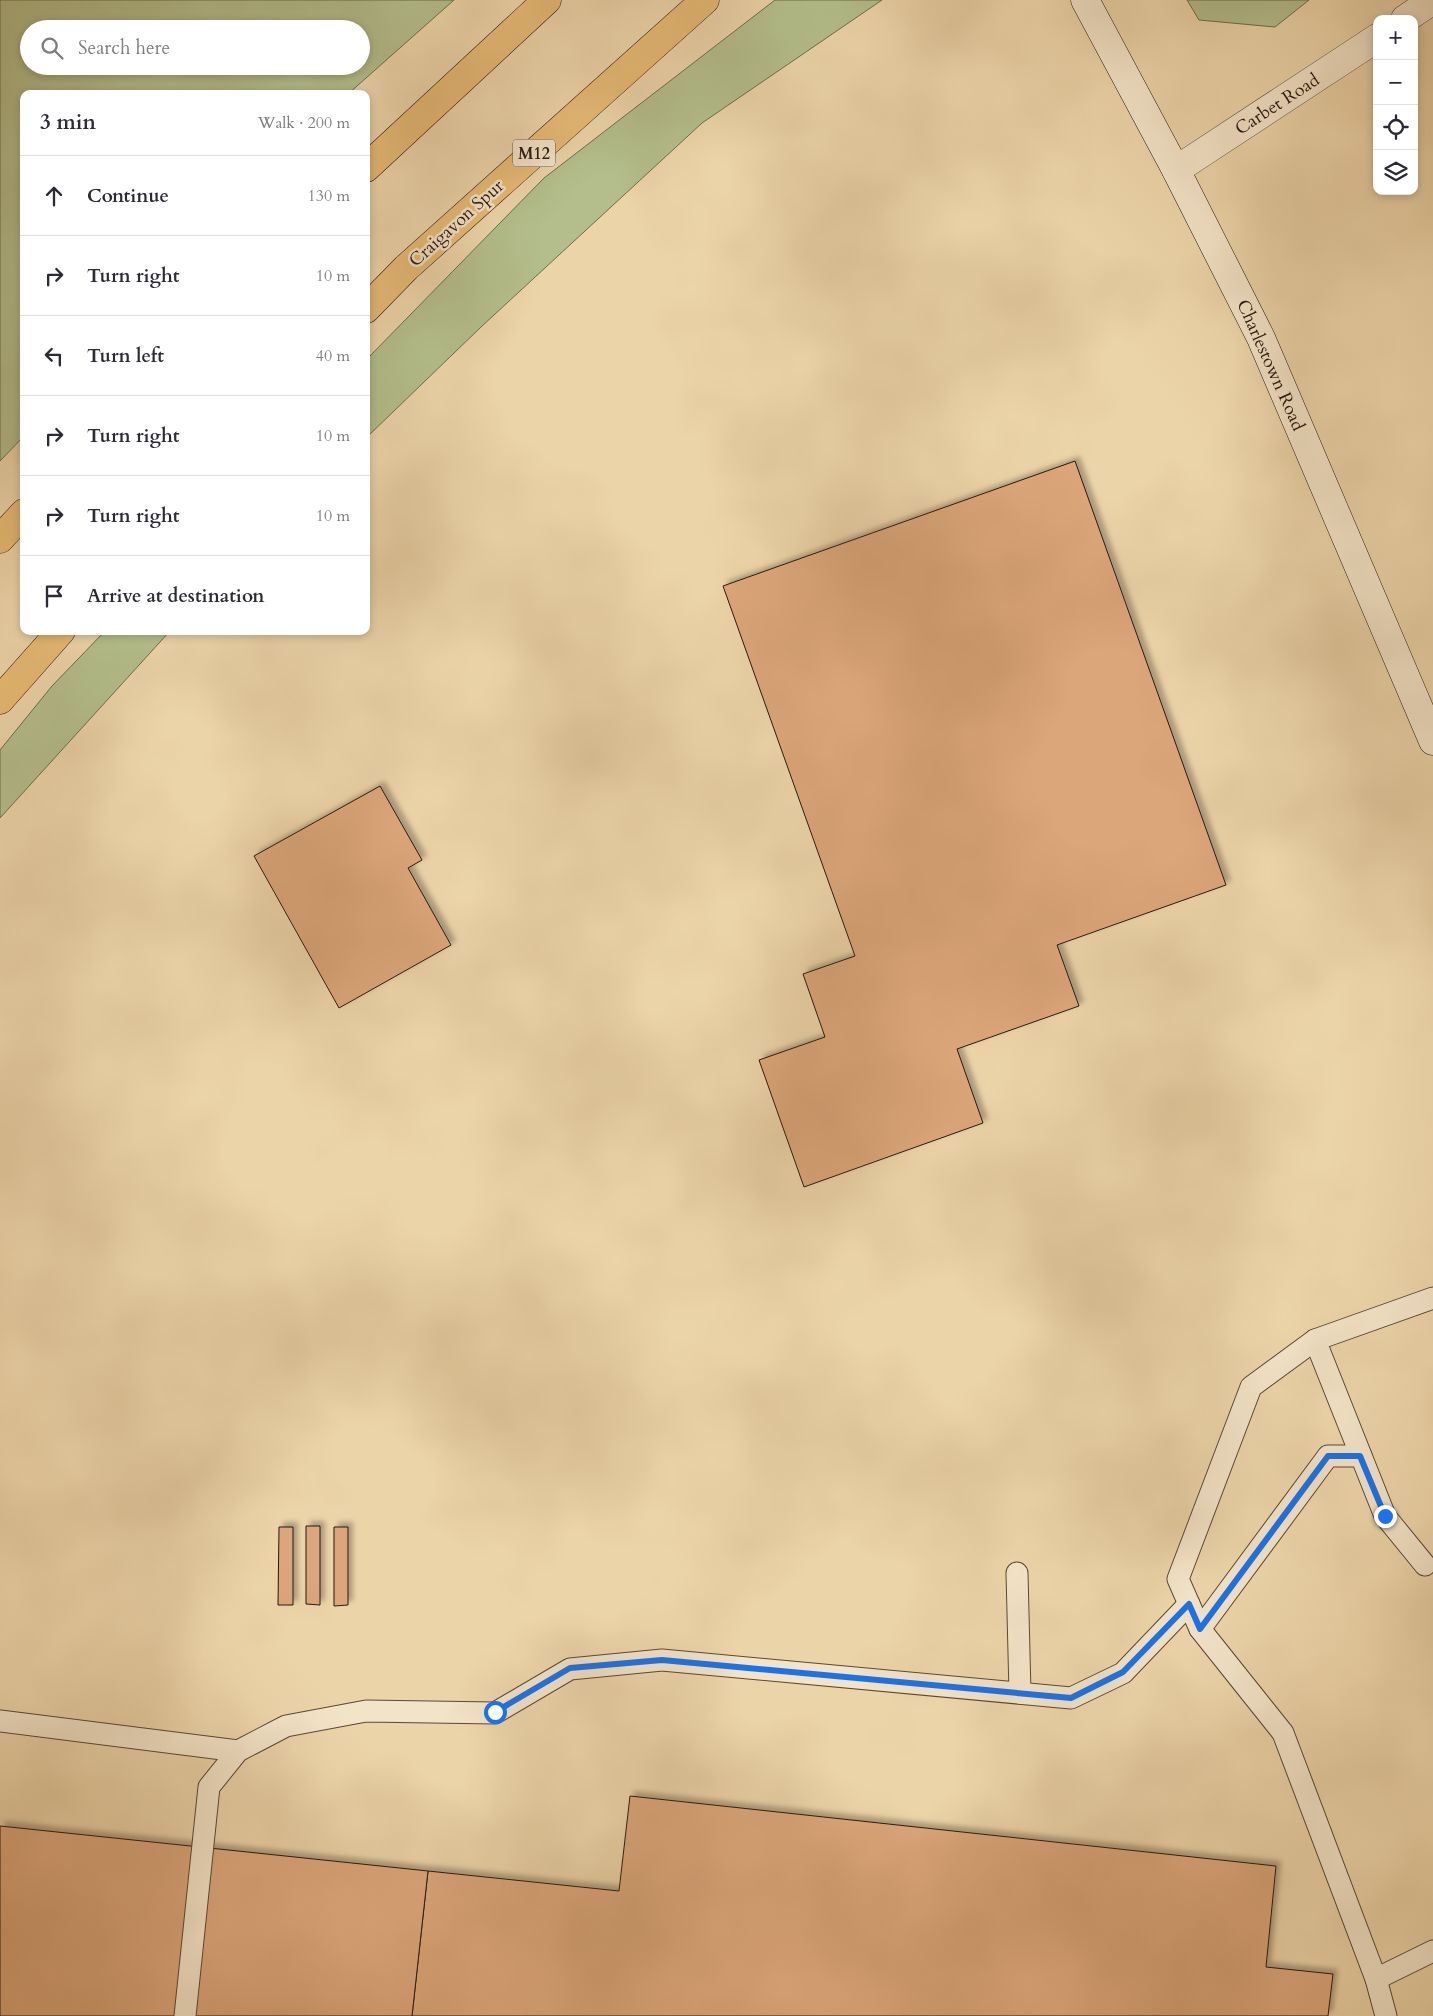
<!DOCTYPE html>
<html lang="en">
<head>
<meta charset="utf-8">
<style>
  :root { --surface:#fff; --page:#f7f7f7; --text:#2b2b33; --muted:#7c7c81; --line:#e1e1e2 }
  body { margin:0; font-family:Cardo,serif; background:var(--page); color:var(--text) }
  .controls { position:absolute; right:15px; top:15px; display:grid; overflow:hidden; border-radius:10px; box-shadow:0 2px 8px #0003 }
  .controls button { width:45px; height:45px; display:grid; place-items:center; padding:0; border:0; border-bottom:1px solid var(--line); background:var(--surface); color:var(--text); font:25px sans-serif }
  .stop { position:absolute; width:15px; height:15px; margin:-11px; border:4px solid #1a73e8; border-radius:50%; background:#fff }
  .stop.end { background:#1a73e8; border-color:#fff; box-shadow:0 1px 5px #0008 }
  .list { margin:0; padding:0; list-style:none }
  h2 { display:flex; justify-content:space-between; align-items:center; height:65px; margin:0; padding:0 20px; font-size:21px }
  h2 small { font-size:16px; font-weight:400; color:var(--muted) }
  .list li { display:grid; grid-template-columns:32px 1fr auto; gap:15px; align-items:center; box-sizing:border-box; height:80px; padding:0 20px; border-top:1px solid var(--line) }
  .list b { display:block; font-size:19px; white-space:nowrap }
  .list em { font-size:16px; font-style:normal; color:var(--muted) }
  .icon { flex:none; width:28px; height:28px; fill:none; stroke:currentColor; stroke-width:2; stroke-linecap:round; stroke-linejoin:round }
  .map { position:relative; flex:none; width:1433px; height:2016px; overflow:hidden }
  .search { position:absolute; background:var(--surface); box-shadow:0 2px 8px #0003; left:20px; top:20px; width:350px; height:55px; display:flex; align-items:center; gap:12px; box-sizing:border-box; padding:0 18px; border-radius:28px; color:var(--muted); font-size:19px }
  .panel { position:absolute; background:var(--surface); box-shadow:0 2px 8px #0003; left:20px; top:90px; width:350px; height:545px; border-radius:10px }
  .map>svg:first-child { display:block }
  .green { fill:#b3be8c; stroke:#6d6c4e; fill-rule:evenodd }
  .building { fill:#dba67a; stroke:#271910; filter:url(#shadow) }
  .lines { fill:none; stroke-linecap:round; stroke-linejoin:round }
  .lane-casing { stroke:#584836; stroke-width:23 }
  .street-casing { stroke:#584836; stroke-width:29 }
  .secondary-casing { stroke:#271910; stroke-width:29 }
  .highway-casing { stroke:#271910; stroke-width:29 }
  .lane { stroke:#f3e3c7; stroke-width:21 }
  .street { stroke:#f3e3c7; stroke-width:28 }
  .secondary { stroke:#f3e3c7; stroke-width:28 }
  .highway { stroke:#e6ba74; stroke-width:28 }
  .route { stroke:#1a73e8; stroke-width:6 }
  .labels { text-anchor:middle; stroke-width:5; stroke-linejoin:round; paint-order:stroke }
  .shield { fill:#f3e3c7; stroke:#645647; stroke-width:1 }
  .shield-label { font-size:16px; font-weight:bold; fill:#271910 }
  .street-label { font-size:18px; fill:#271910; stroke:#f3e3c7 }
</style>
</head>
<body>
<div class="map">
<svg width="1433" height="2016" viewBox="0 0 1433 2016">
  <defs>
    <filter id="shadow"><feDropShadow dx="4.5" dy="-4.5" stdDeviation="2.5" flood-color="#0004"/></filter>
  </defs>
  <rect width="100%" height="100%" fill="#ecd4a9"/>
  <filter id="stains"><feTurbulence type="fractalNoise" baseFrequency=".004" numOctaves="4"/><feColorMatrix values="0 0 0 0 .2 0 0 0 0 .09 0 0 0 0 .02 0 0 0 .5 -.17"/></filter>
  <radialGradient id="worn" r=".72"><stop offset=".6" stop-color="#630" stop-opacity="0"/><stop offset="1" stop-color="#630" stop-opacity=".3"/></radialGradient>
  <!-- green -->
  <g class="green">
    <path d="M0,0H454L348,94H24V436L0,461ZM29,29H361V66H29Z"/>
    <path d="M775,0H882L702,123L481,327L366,438V360L544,178Z"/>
    <path d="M1187,0H1309L1275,27L1199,20Z"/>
    <path d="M105,631H170L0,818V750L52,686Z"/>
  </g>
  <!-- building -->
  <g class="building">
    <path d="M1075,461L1226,885L1057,945L1079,1006L957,1049L983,1123L804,1187L759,1060L825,1037L803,974L855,956L723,586Z"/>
    <path d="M380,786L422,860L408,868L451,945L339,1008L254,856Z"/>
    <path d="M306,1526H320V1605L306,1604Z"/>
    <path d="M279,1527H293V1605H278Z"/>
    <path d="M334,1527H348V1605L334,1606Z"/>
    <path d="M630,1796L1276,1866L1266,1967L1333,1974L1328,2016H412L428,1871L619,1891Z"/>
    <path d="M0,1826L428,1871L412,2016H0Z"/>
  </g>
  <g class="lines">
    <!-- lane casing -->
    <g class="lane-casing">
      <g id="lane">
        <path d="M1315,1340L1385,1516L1425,1565"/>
        <path d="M1017,1573L1020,1693"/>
        <path d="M1200,1629L1328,1456H1361"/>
        <path d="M0,1721L238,1751"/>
        <path d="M1376,1979L1433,1951"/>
        <path d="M185,2016L209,1787L238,1751L286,1726L366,1711L495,1713L570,1669L662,1660L1071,1698L1123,1673L1189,1604"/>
        <path d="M1386,2016L1376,1979L1283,1733L1200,1629L1178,1579L1251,1387L1315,1340L1433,1298"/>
      </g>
    </g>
    <!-- street casing -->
    <g class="street-casing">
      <g id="street">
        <path d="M1405,19L1433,0"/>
        <path d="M1176,170L1377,38"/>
      </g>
    </g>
    <!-- secondary casing -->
    <g class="secondary-casing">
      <path id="secondary" d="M1085,0L1176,170L1261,338L1433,741"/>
    </g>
    <!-- highway casing -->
    <g class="highway-casing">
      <g id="highway">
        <path d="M366,168L547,0"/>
        <path d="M366,309L406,268L705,0"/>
        <path d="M0,539L24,513"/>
        <path d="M0,700L61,631"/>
      </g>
    </g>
    <!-- lane -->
    <use href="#lane" class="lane"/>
    <!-- street -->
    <use href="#street" class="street"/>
    <!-- secondary -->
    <use href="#secondary" class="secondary"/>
    <!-- highway -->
    <use href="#highway" class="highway"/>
  </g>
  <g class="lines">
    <!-- route -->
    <path class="route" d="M495,1712L570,1668L662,1660L1071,1698L1123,1672L1189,1604L1200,1629L1328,1456H1360L1385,1516"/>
  </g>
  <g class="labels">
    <!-- shield labels -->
    <rect class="shield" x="513" y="139.5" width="42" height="27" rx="4"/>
    <g class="shield-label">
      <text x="534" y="159">M12</text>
    </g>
    <!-- street labels -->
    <g class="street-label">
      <text transform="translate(1277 104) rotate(-33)" y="6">Carbet Road</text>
      <text transform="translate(456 223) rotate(-42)" y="6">Craigavon Spur</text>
      <text transform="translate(1271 365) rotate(66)" y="6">Charlestown Road</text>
    </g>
  </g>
  <rect width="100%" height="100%" filter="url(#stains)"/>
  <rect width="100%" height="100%" fill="url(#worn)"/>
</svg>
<div class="controls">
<button>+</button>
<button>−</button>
<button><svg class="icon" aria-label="locate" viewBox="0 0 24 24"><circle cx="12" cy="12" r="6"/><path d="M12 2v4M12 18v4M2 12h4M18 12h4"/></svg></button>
<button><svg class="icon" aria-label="layers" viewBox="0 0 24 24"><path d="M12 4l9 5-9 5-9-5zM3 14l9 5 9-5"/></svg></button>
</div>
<div class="stop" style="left:495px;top:1712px"></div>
<div class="stop end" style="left:1385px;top:1516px"></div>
<div class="search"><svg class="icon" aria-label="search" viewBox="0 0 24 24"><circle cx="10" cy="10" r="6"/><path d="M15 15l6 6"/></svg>Search here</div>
<section class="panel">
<h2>3 min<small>Walk · 200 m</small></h2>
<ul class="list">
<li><svg class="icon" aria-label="ahead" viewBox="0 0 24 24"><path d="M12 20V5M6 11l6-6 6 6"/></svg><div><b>Continue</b></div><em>130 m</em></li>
<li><svg class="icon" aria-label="right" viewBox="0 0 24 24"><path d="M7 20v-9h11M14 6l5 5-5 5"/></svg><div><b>Turn right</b></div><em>10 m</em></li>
<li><svg class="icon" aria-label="left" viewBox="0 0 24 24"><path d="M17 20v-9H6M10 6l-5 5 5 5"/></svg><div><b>Turn left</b></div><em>40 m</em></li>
<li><svg class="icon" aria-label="right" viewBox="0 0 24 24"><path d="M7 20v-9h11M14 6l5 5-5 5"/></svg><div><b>Turn right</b></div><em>10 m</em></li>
<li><svg class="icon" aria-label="right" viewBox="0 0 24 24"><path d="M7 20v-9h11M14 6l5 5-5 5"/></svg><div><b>Turn right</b></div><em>10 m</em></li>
<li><svg class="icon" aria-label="arrive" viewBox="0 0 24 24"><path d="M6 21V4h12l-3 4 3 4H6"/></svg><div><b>Arrive at destination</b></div></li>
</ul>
</section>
</div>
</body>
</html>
